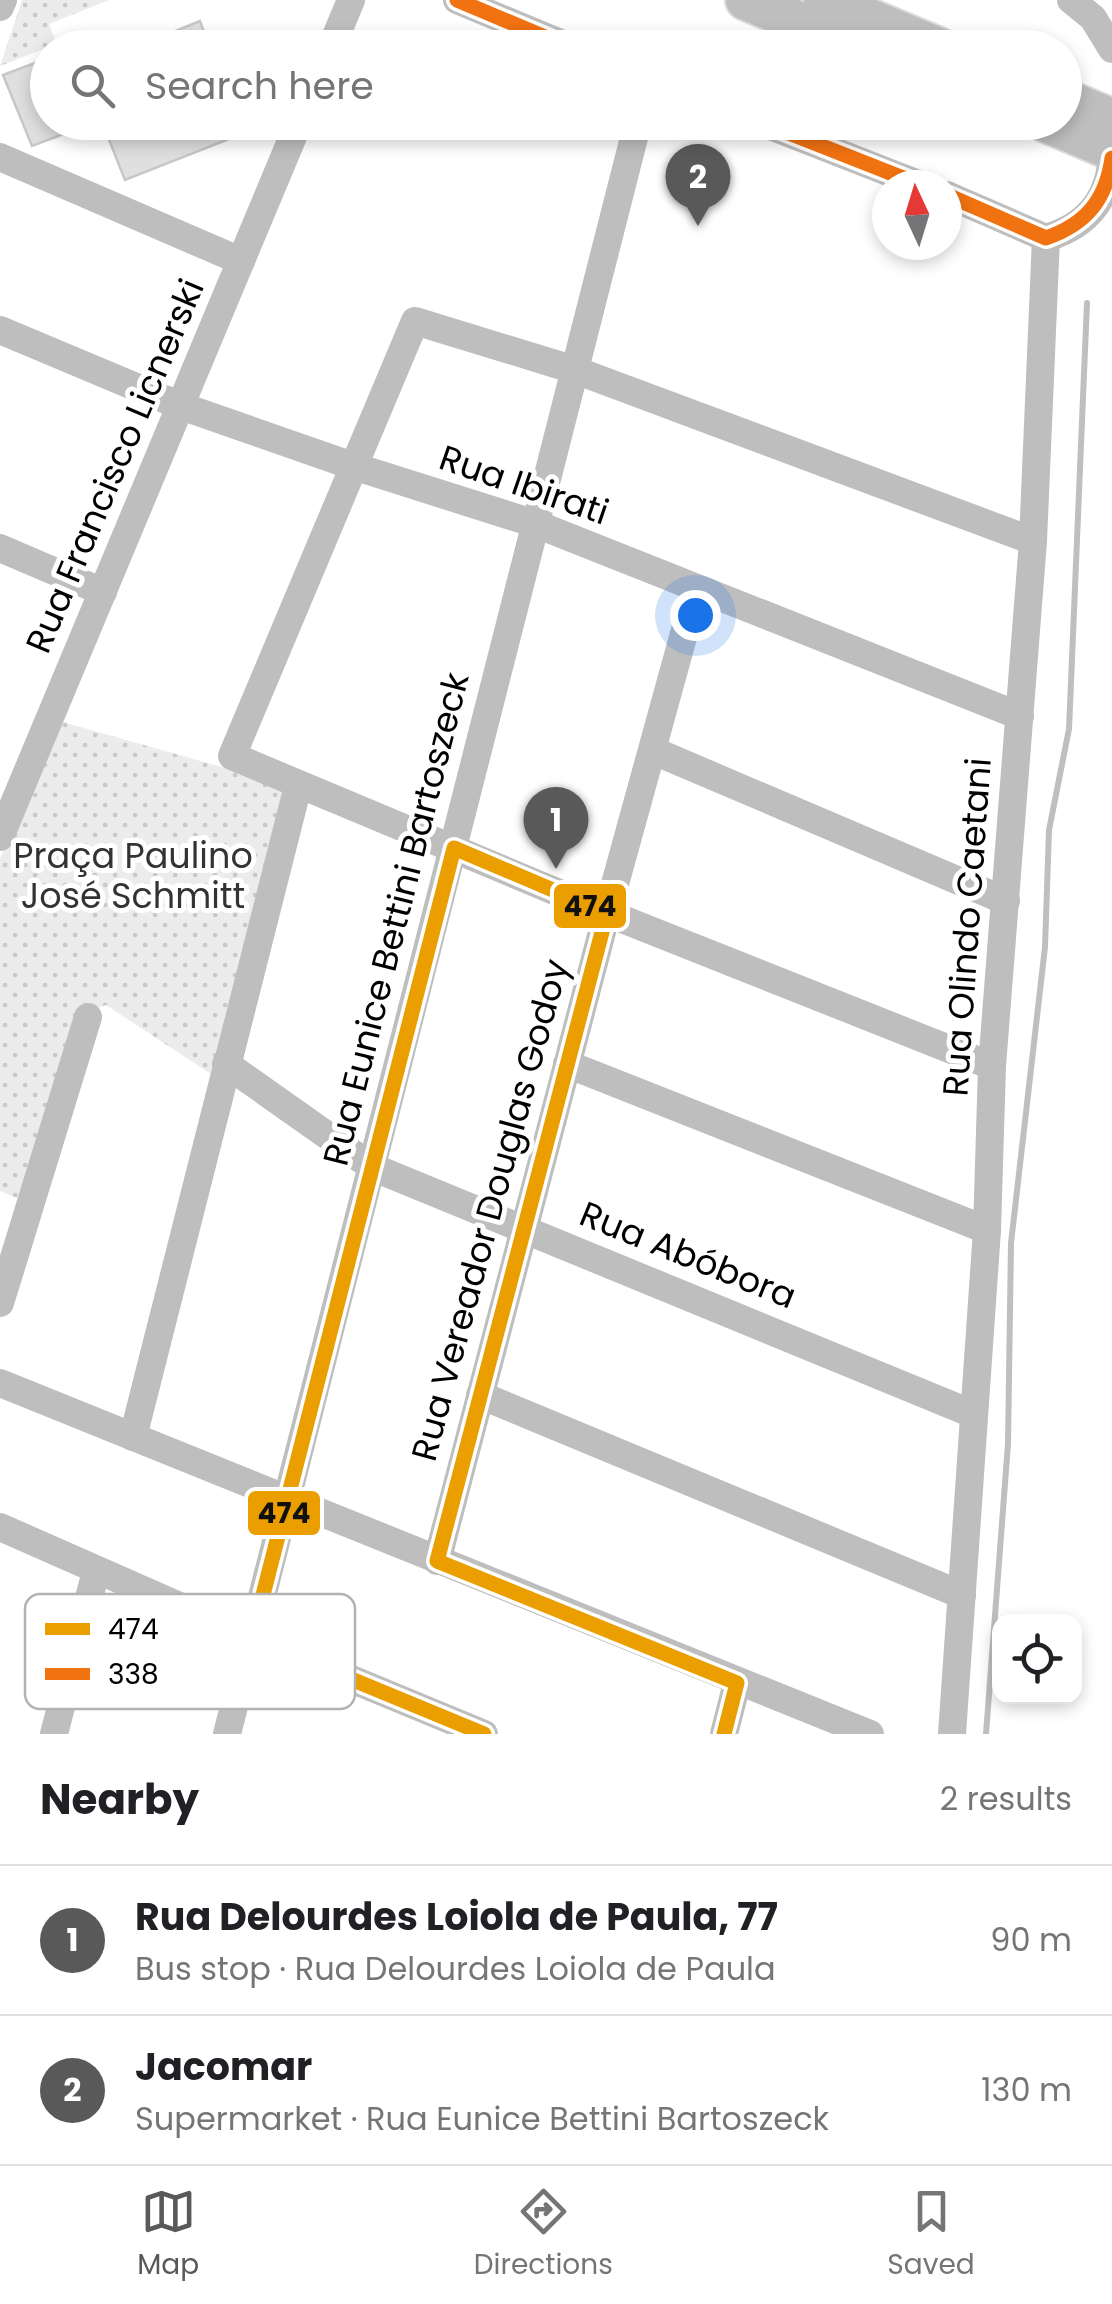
<!DOCTYPE html>
<html lang="en">
<head>
<meta charset="utf-8">
<style>
  :root { --surface:#fff; --page:#f2f2f2; --text:#202124; --muted:#757577; --line:#e0e0e0; --accent:#595959 }
  body { margin:0; font-family:Poppins,sans-serif; background:var(--page); color:var(--text) }
  .controls { position:absolute; right:30px; bottom:30px; display:grid; overflow:hidden; border-radius:20px; box-shadow:0 5px 15px #0003 }
  .controls button { width:90px; height:90px; display:grid; place-items:center; padding:0; border:0; border-bottom:2px solid var(--line); background:var(--surface); color:var(--text); font:50px sans-serif }
  .compass { position:absolute; left:872px; top:170px; width:90px; height:90px; border-radius:50%; background:var(--surface); box-shadow:0 5px 15px #0003; rotate:356deg }
  .you { position:absolute; left:695px; top:615px; width:35px; height:35px; margin:-25px; border:8px solid #fff; border-radius:50%; background:#1a73e8; box-shadow:0 0 0 15px #1a73e833 }
  .badge { display:grid; place-items:center; width:65px; height:65px; border-radius:50%; background:var(--accent); color:#fff; font-size:32px; font-weight:700 }
  .pin { position:absolute; translate:-50% -82px; filter:drop-shadow(0 2px 5px #0008) }
  .pin::after { content:''; position:absolute; top:52px; width:35px; height:30px; background:inherit; clip-path:polygon(0 0,100% 0,50% 100%) }
  .list { margin:0; padding:0; list-style:none }
  h2 { display:flex; justify-content:space-between; align-items:center; height:130px; margin:0; padding:0 40px; font-size:42px }
  h2 small { font-size:32px; font-weight:400; color:var(--muted) }
  .list li { display:grid; grid-template-columns:65px 1fr auto; gap:30px; align-items:center; box-sizing:border-box; height:150px; padding:0 40px; border-top:2px solid var(--line) }
  .list b { display:block; font-size:38px; white-space:nowrap }
  .list p { margin:0; font-size:32px; white-space:nowrap; color:var(--muted) }
  .list em { font-size:32px; font-style:normal; color:var(--muted) }
  .icon { flex:none; width:55px; height:55px; fill:none; stroke:currentColor; stroke-width:2; stroke-linecap:round; stroke-linejoin:round }
  .map { position:relative; flex:none; width:1112px; height:1734px; overflow:hidden }
  .search { position:absolute; background:var(--surface); box-shadow:0 5px 15px #0003; left:30px; right:30px; top:30px; height:110px; display:flex; align-items:center; gap:25px; box-sizing:border-box; padding:0 35px; border-radius:55px; color:var(--muted); font-size:38px }
  .sheet { height:430px; background:var(--surface) }
  nav { display:flex; justify-content:space-around; align-items:center; box-sizing:border-box; height:140px; border-top:2px solid var(--line); background:var(--surface); font-size:28px; color:var(--muted) }
  nav a { display:grid; justify-items:center; gap:5px }
  nav .on { color:var(--accent) }
  .map>svg:first-child { display:block }
  .park { fill:url(#park-dots) }
  .lines { fill:none; stroke-linecap:round; stroke-linejoin:round }
  .stream { stroke:#bfbfbf; stroke-width:6 }
  .building { fill:#dfdfdf; stroke:#c7c7c7; stroke-width:2.5 }
  .highway-casing { stroke:#dbdbdb; stroke-width:44 }
  .minor { stroke:#bebebe; stroke-width:28 }
  .highway { stroke:#bebebe; stroke-width:40 }
  .bus-1-casing { stroke:#fff; stroke-width:22 }
  .bus-2-casing { stroke:#fff; stroke-width:22 }
  .bus-1 { stroke:#eb9e00; stroke-width:15 }
  .bus-2 { stroke:#f17210; stroke-width:15 }
  .labels { text-anchor:middle; stroke-width:10; stroke-linejoin:round; paint-order:stroke }
  .street-label { font-size:35px; fill:#000; stroke:#fff }
  .park-label { font-size:35px; fill:#333; stroke:#fff }
  .key { fill:#fff; stroke:#b2b2b2; stroke-width:2.5 }
  .key-label { font-size:28px; fill:#000 }
  .line-badge { stroke:#fff; stroke-width:4 }
  .pale-badge-label { font-size:28px; text-anchor:middle; font-weight:bold; fill:#111 }
</style>
</head>
<body>
<div class="map">
<svg width="1112" height="1734" viewBox="0 0 1112 1734">
  <defs>
    <pattern id="park-dots" width="8" height="8" patternUnits="userSpaceOnUse" patternTransform="scale(2.5)"><rect width="8" height="8" fill="#ececec"/><path d="M2 2h.1M6 6h.1" fill="none" stroke="#c9c9c9" stroke-width="1.8" stroke-linecap="round"/></pattern>
  </defs>
  <rect width="100%" height="100%" fill="#fff"/>
  <!-- park -->
  <g class="park">
    <path d="M22,0H109L49,24L56,44L0,66Z"/>
    <path d="M56,720L225,768L287,790L217,1078L106,1005L79,1015L19,1199L0,1191V859Z"/>
  </g>
  <g class="lines">
    <!-- stream -->
    <path class="stream" d="M986,1734L1008,1444L1011,1243L1045,947L1049,830L1069,729L1087,303"/>
  </g>
  <!-- building -->
  <g class="building">
    <path d="M200,21L210,48H136V47Z"/>
    <path d="M48,58V122L90,124L32,146L3,75Z"/>
    <path d="M102,122H267V124L125,180Z"/>
  </g>
  <g class="lines">
    <!-- highway casing -->
    <g class="highway-casing">
      <g id="highway">
        <path d="M746,0L862,48"/>
        <path d="M824,0L939,48"/>
        <path d="M1064,99L1112,119"/>
        <path d="M1046,122L1112,150"/>
      </g>
    </g>
    <!-- minor -->
    <g class="minor">
      <path d="M457,0L572,48"/>
      <path d="M1071,0L1093,18L1112,49"/>
      <path d="M0,7L3,0"/>
      <path d="M331,48L351,0"/>
      <path d="M760,122L921,185"/>
      <path d="M0,157L241,261"/>
      <path d="M947,195L1046,238"/>
      <path d="M1046,238C1087,226 1108,200 1112,158"/>
      <path d="M0,330L181,406L353,466L536,524L1020,716"/>
      <path d="M0,548L103,592"/>
      <path d="M654,751L1006,901"/>
      <path d="M0,837L299,122"/>
      <path d="M226,1064L372,1167L973,1414"/>
      <path d="M567,1064L987,1230"/>
      <path d="M992,1066L607,913L232,756L415,321L575,370L1033,541"/>
      <path d="M0,1303L88,1017"/>
      <path d="M0,1383L870,1734"/>
      <path d="M480,1395L962,1595"/>
      <path d="M133,1437L298,786"/>
      <path d="M0,1527L252,1638L484,1734"/>
      <path d="M437,1561L607,913L696,590"/>
      <path d="M54,1734L96,1571"/>
      <path d="M227,1734L638,122"/>
      <path d="M724,1734L737,1683"/>
      <path d="M952,1734L987,1230L992,1066L1033,541L1046,238"/>
    </g>
    <!-- highway -->
    <use href="#highway" class="highway"/>
    <!-- bus-1 casing -->
    <g class="bus-1-casing">
      <path id="bus-1" d="M484,1734L252,1638L454,848L607,913L437,1561L737,1683L724,1734"/>
    </g>
    <!-- bus-2 casing -->
    <g class="bus-2-casing">
      <g id="bus-2">
        <path d="M457,0L571,48"/>
        <path d="M761,122L921,185"/>
        <path d="M947,195L1046,238C1086,224 1106,200 1112,158"/>
      </g>
    </g>
    <!-- bus-1 -->
    <use href="#bus-1" class="bus-1"/>
    <!-- bus-2 -->
    <use href="#bus-2" class="bus-2"/>
  </g>
  <g class="labels">
    <!-- street labels -->
    <g class="street-label">
      <text transform="translate(115 466) rotate(-67)" y="12">Rua Francisco Licnerski</text>
      <text transform="translate(524 485) rotate(19)" y="12">Rua Ibirati</text>
      <text transform="translate(396 919) rotate(-76)" y="12">Rua Eunice Bettini Bartoszeck</text>
      <text transform="translate(967 927) rotate(-86)" y="12">Rua Olindo Caetani</text>
      <text transform="translate(490 1210) rotate(-75)" y="12">Rua Vereador Douglas Godoy</text>
      <text transform="translate(688 1255) rotate(22)" y="12">Rua Abóbora</text>
    </g>
    <!-- park labels -->
    <g class="park-label">
      <text x="133" y="868">Praça Paulino<tspan x="133" dy="40">José Schmitt</tspan></text>
    </g>
  </g>
  <!-- legend -->
  <rect x="25" y="1594" width="330" height="115" rx="15" class="key"/>
  <rect x="45" y="1623" width="45" height="12" fill="#eb9e00"/>
  <rect x="45" y="1668" width="45" height="12" fill="#f17210"/>
  <g class="key-label">
    <text x="108" y="1639">474</text>
    <text x="108" y="1684">338</text>
  </g>
  <g class="line-badge">
    <rect x="552" y="882" width="76" height="48" rx="10" fill="#eb9e00"/>
    <rect x="246" y="1489" width="76" height="48" rx="10" fill="#eb9e00"/>
  </g>
  <g class="pale-badge-label">
    <text x="590" y="916">474</text>
    <text x="284" y="1523">474</text>
  </g>
</svg>
<div class="controls">
<button><svg class="icon" aria-label="locate" viewBox="0 0 24 24"><circle cx="12" cy="12" r="6"/><path d="M12 2v4M12 18v4M2 12h4M18 12h4"/></svg></button>
</div>
<svg class="compass" viewBox="-18 -18 36 36"><path d="M0-13l5 13h-10z" fill="#e53935"/><path d="M0 13l5-13h-10z" fill="#757577"/></svg>
<div class="you"></div>
<div class="pin badge" style="left:556px;top:869px">1</div>
<div class="pin badge" style="left:698px;top:226px">2</div>
<div class="search"><svg class="icon" aria-label="search" viewBox="0 0 24 24"><circle cx="10" cy="10" r="6"/><path d="M15 15l6 6"/></svg>Search here</div>
</div>
<section class="sheet">
<h2>Nearby<small>2 results</small></h2>
<ul class="list">
<li><span class="badge">1</span><div><b>Rua Delourdes Loiola de Paula, 77</b><p>Bus stop · Rua Delourdes Loiola de Paula</p></div><em>90 m</em></li>
<li><span class="badge">2</span><div><b>Jacomar</b><p>Supermarket · Rua Eunice Bettini Bartoszeck</p></div><em>130 m</em></li>
</ul>
</section>
<nav>
<a class="on"><svg class="icon" aria-label="map" viewBox="0 0 24 24"><path d="M3 6l6-2 6 2 6-2v14l-6 2-6-2-6 2zM9 4v14M15 6v14"/></svg>Map</a>
<a><svg class="icon" aria-label="directions" viewBox="0 0 24 24"><path d="M12 3l9 9-9 9-9-9zM9 14v-3h6M13 9l2 2-2 2"/></svg>Directions</a>
<a><svg class="icon" aria-label="saved" viewBox="0 0 24 24"><path d="M7 4h10v16l-5-4-5 4z"/></svg>Saved</a>
</nav>
</body>
</html>
